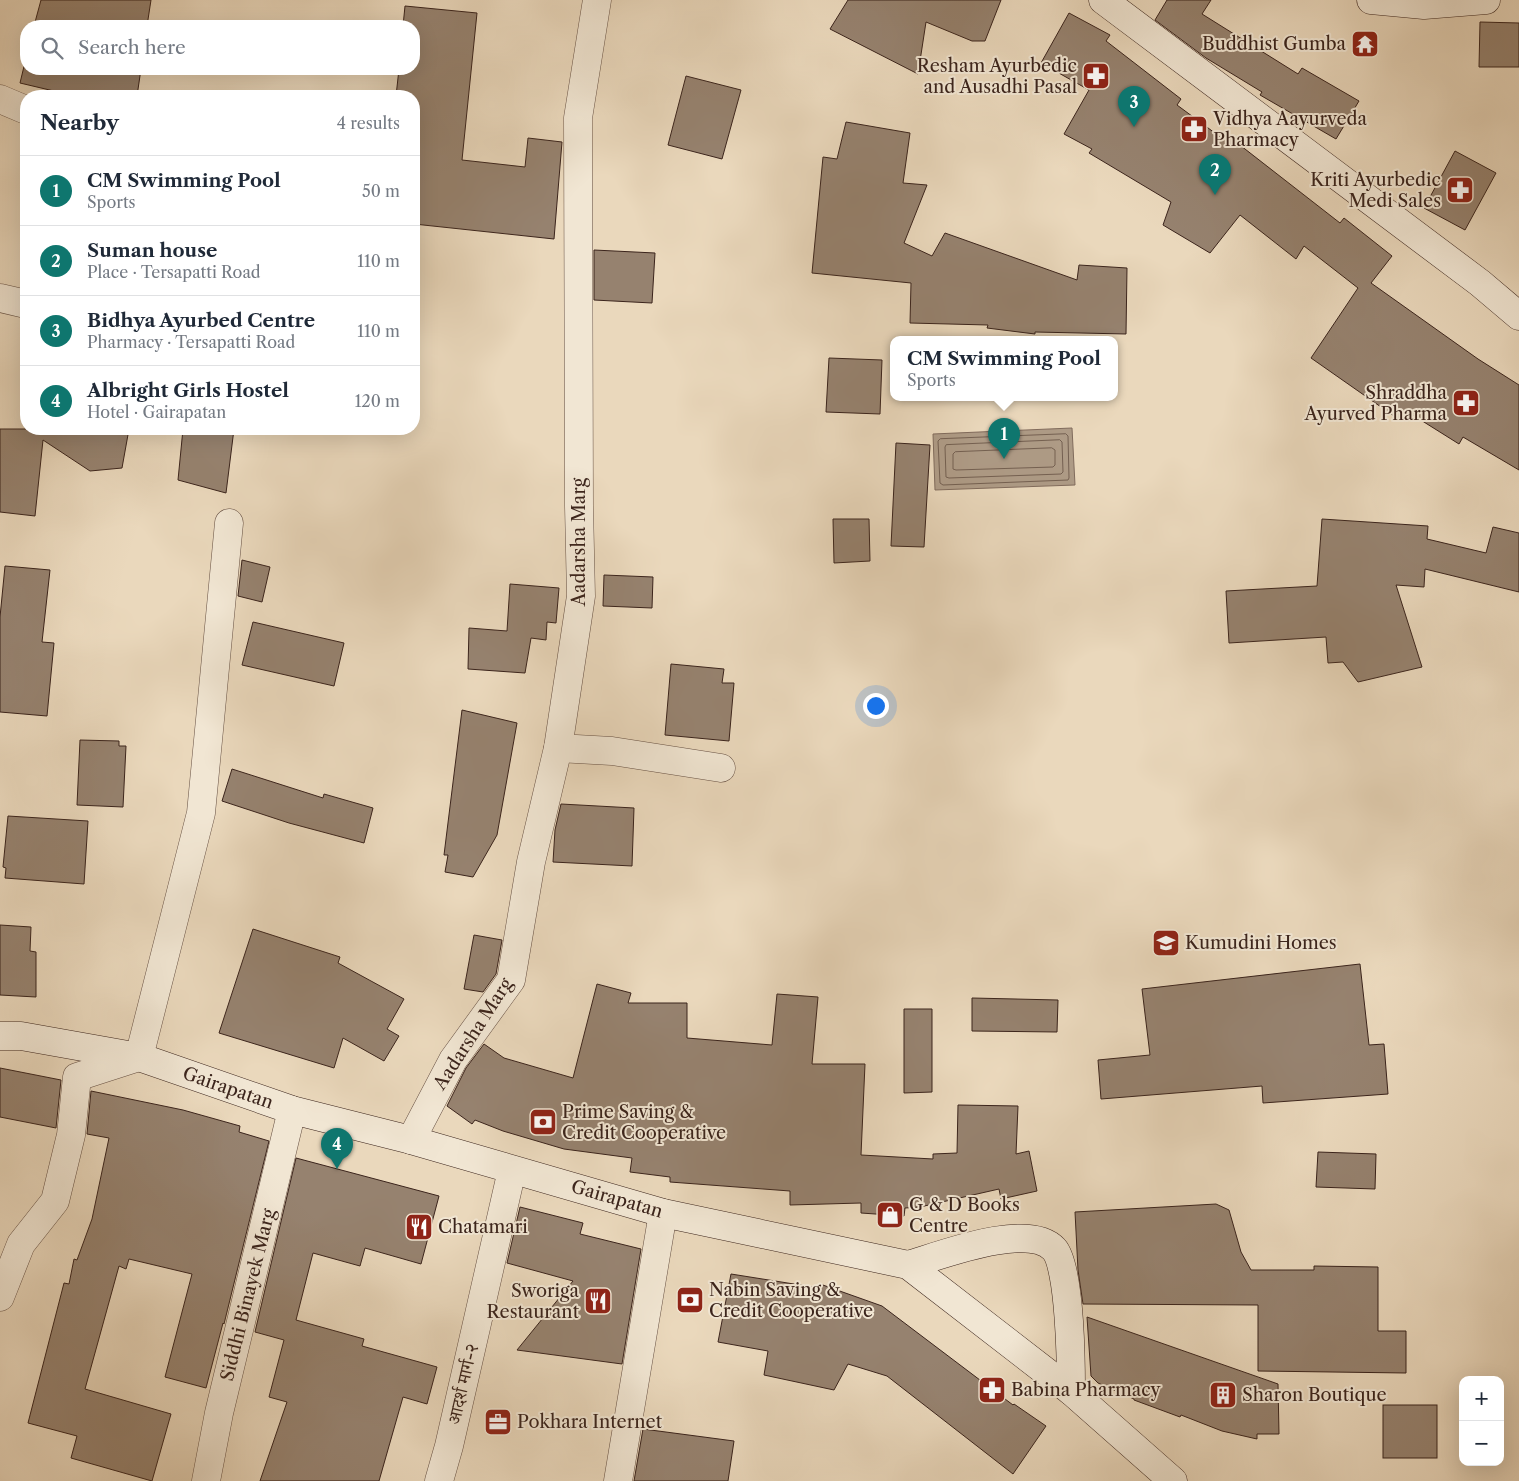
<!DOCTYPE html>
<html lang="en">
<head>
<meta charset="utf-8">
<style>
  :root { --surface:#fff; --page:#f2f2f3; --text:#1f2937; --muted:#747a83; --line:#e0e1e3; --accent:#0f766e }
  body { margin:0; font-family:"Libre Caslon Text","Noto Serif Devanagari",serif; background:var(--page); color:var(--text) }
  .controls { position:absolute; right:15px; bottom:15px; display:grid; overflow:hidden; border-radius:10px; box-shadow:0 5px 20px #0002 }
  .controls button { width:45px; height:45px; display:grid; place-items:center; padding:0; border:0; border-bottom:1px solid var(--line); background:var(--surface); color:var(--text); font:25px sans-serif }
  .you { position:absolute; left:875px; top:705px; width:18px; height:18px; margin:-12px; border:4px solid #fff; border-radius:50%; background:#1a73e8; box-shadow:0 0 0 8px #1a73e833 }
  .badge { display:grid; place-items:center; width:32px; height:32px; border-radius:50%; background:var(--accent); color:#fff; font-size:16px; font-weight:700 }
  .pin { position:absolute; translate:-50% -41px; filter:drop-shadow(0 1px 2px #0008) }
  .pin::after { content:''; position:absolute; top:26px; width:18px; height:15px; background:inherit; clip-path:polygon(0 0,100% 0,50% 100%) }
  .popup { position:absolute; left:890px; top:336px; width:228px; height:65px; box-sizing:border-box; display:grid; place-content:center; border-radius:10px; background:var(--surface); filter:drop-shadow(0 1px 4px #0005); font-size:16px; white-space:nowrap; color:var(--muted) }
  .popup b { font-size:19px; color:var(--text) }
  .popup::after { content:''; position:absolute; left:50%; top:100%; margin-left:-10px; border:10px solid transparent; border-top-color:var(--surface) }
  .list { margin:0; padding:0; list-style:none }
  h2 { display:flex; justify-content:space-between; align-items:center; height:65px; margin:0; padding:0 20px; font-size:21px }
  h2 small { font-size:16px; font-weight:400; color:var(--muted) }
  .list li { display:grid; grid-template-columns:32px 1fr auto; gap:15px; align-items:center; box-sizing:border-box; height:70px; padding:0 20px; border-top:1px solid var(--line) }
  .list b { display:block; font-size:19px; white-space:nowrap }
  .list p { margin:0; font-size:16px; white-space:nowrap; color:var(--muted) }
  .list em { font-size:16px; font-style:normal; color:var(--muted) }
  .icon { flex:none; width:28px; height:28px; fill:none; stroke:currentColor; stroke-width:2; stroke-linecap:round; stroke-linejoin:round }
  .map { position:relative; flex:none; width:1519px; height:1481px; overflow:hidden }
  .search { position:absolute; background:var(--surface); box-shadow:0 5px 20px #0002; left:20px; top:20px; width:400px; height:55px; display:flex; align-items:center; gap:12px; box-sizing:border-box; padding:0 18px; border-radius:20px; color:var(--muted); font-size:19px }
  .panel { position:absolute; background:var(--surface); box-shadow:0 5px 20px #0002; left:20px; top:90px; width:400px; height:345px; border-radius:20px }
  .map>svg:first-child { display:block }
  .water { fill:#ae9b86; stroke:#806b5c }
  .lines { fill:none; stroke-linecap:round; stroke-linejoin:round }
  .shore { stroke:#746051; stroke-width:1 }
  .building { fill:#96826f; stroke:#3b241c }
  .street-casing { stroke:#675144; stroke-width:29 }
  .secondary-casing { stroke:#3b241c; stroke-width:29 }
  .street { stroke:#f1e6d3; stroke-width:28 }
  .secondary { stroke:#f1e6d3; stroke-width:28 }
  .labels { text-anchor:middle; stroke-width:4; stroke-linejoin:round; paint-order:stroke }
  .poi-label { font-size:18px; fill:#3b241c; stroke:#f1e6d3; text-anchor:start }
  .street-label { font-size:18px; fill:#3b241c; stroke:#f1e6d3 }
</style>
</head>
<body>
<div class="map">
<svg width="1519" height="1481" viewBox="0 0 1519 1481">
  <rect width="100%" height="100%" fill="#ead8bc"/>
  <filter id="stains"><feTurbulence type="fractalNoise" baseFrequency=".004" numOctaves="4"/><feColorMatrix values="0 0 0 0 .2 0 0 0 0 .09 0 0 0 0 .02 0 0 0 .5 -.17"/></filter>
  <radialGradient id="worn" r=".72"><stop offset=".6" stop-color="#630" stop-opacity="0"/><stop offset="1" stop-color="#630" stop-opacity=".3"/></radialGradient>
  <!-- water -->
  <path class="water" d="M1072,428L1075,485L935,490L933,434Z"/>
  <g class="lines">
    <!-- shore -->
    <g class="shore">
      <path d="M1066,434L1068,436L1069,478L1068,480L943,485L940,483L938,441L940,439Z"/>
      <path d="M1060,440L1062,442L1063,472L1061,474L949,478L946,477L945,447L946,445Z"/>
      <path d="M1052,448L1055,450V465L1053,467L956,470L953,469V454L955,452Z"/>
    </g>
  </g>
  <!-- building -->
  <g class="building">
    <path d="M41,0H151L147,26H34Z"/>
    <path d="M848,0H1001L985,41H972L926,22L918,74L830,29Z"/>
    <path d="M1167,0H1211L1202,14L1298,74L1302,68L1359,101L1336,139L1260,95L1262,92L1206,58L1155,20Z"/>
    <path d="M405,6L477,13L462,160L525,167L528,138L562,142L554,239L414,224V96H396L399,69H414V26H403Z"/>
    <path d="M1069,13L1110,35L1106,41L1181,99L1177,105L1223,139L1227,135L1340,223L1344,218L1392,256L1371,283L1478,359L1519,385V470L1463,437L1459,444L1408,412L1401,421L1311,358L1358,288L1304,246L1296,259L1240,215L1210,253L1163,225L1171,202L1089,153L1092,149L1064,134L1089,90L1041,63Z"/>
    <path d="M1480,22L1519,23V67H1479Z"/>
    <path d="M26,58V69H141L137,96H75L20,83Z"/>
    <path d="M686,76L741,90L722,159L668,145Z"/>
    <path d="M846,122L910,133L903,183L927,185L904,243L932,256L945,233L1077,280L1079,265L1127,268L1126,334L1035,332V334L987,328L988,325L910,323L911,283L812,273L823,157L837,159Z"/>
    <path d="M1455,151L1496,173L1465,230L1424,208Z"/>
    <path d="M594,250L655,253L652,303L594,300Z"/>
    <path d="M829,358L882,360L880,414L826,412Z"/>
    <path d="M0,429H129L122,468L90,471L43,440L35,516L0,512Z"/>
    <path d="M183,429H234L226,493L178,480Z"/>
    <path d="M896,443L930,445L924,547L891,546Z"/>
    <path d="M833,519H869L870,561L834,563Z"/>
    <path d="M1322,519L1428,526L1427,539L1486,553L1493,527L1519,533V592L1425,569L1424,587L1396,585L1422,667L1358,682L1343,662L1328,663L1326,637L1229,643L1226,591L1317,586Z"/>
    <path d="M242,560L270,567L262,602L238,596Z"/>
    <path d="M5,566L50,570L42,642L54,643L47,716L0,712V617Z"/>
    <path d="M604,575L653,577L652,608L603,606Z"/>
    <path d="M510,584L559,588L556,623L547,622L546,640L531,638L525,673L468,669L469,628L507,631Z"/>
    <path d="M253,622L344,643L334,686L242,665Z"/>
    <path d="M671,664L724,669L722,683H734L729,741L665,735Z"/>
    <path d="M462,710L517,723L497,835L473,877L445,872L448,855H444Z"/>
    <path d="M80,740L119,741V746H126L123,807L77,805Z"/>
    <path d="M232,769L323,798L324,794L373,808L364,843L289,823L222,801Z"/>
    <path d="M561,804L634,808L632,866L553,862L555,830Z"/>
    <path d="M8,816L88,821L84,884L5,878L6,868L3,867Z"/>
    <path d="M0,925L31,927L30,951L36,952V997L0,995Z"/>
    <path d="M253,929L340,957L338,963L404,999L387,1029L399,1036L384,1061L343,1038L334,1068L219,1033Z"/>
    <path d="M474,935L502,940L496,974L483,992L464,989Z"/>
    <path d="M1360,964L1369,1045L1384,1044L1388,1094L1263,1103L1262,1086L1101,1099L1098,1060L1150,1055L1142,989Z"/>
    <path d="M597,984L631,993L628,1003H687V1038L772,1045L777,994L818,997L812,1064H865L861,1155L933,1159V1154L957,1153L958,1105L1018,1106L1016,1154L1029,1151L1037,1191L1001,1199L999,1189L920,1207L905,1208L904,1216L861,1213V1203L790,1205V1191L670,1182V1177L630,1172L632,1158L564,1149L503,1131L475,1120L472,1124L447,1106L466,1068L484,1044L504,1058L573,1078Z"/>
    <path d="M972,998L1058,1000L1057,1032L972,1031Z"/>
    <path d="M904,1009H932V1092L904,1093Z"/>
    <path d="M0,1068L61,1080L56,1128L0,1117Z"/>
    <path d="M91,1091L183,1110L240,1126L239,1132L269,1141L224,1324L223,1323L206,1388L165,1377L192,1274L129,1259L126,1269L119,1266L85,1389L171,1414L152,1481L71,1458L77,1436L28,1423L64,1283L69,1284L74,1259L77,1260L92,1219L109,1138L87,1134Z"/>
    <path d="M1318,1152L1376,1154L1375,1189L1316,1187Z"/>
    <path d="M296,1158L439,1196L421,1264L365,1248L360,1266L313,1253L296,1320L364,1339L362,1346L437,1367L427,1404L403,1397L379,1481H260L287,1402L269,1397L284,1340L255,1332Z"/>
    <path d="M1216,1204L1229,1210L1241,1252L1251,1270H1314V1266L1378,1267V1331H1406V1373L1258,1371V1305L1083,1304L1078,1270L1075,1212Z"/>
    <path d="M520,1207L583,1223L580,1234L641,1249L622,1364L517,1350L573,1281L507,1263Z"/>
    <path d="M731,1274L819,1288L820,1284L882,1306L1013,1405L1014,1404L1046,1426L1013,1474L887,1376L848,1364L834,1390L764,1375L768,1351L718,1342Z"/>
    <path d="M1087,1317L1278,1384L1279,1434H1257V1439L1222,1431L1181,1415L1180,1417L1134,1400V1399L1098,1383L1091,1376Z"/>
    <rect x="1383" y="1405" width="54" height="53"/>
    <path d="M643,1429L734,1441L728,1481H634Z"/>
  </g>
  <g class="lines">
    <!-- street casing -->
    <g class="street-casing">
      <g id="street">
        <path d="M0,99L26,110"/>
        <path d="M0,298L26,304"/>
        <path d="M558,748L612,751L721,768"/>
        <path d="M411,1140L453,1060L511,980L531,862L558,748L581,596L579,506L578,118L597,0"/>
        <path d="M0,1297L21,1244L55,1201L71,1135L77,1077L139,1057L201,813L229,523"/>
        <path d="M206,1481L219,1413L292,1110"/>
        <path d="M439,1481L449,1446L512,1170"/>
        <path d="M618,1481L663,1213"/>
      </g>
    </g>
    <!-- secondary casing -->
    <g class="secondary-casing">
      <g id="secondary">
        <path d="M1103,0L1480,283L1519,316"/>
        <path d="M1371,0L1424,5L1486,0"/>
        <path d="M0,1036H21L139,1057L292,1110L411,1140L663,1213L908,1265L1071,1391L1173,1481"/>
        <path d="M908,1265C939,1256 1028,1221 1054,1249C1070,1266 1071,1365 1071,1391"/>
      </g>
    </g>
    <!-- street -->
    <use href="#street" class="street"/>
    <!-- secondary -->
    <use href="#secondary" class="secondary"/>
  </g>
  <!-- icons -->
  <defs>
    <g id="temple-square" transform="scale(1.4375)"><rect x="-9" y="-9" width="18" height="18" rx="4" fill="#8f2418" stroke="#f1e6d3"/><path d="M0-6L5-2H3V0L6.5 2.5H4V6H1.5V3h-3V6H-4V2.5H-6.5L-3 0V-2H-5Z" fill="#fff"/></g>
    <g id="pharmacy-square" transform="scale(1.4375)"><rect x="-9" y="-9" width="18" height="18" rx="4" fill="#8f2418" stroke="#f1e6d3"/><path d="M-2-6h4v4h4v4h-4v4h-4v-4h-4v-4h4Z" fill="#fff"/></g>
    <g id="school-square" transform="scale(1.4375)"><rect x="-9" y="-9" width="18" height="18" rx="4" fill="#8f2418" stroke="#f1e6d3"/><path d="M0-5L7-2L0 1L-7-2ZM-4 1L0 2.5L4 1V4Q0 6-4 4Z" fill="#fff"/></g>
    <g id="bank-square" transform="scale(1.4375)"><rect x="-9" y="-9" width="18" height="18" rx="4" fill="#8f2418" stroke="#f1e6d3"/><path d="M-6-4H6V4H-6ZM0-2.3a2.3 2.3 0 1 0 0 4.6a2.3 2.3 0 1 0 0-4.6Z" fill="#fff"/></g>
    <g id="shop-square" transform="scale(1.4375)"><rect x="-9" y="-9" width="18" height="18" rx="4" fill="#8f2418" stroke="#f1e6d3"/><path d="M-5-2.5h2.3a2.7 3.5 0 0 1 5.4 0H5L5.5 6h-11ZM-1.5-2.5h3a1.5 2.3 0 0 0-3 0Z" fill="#fff"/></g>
    <g id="restaurant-square" transform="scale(1.4375)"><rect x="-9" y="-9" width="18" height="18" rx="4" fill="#8f2418" stroke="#f1e6d3"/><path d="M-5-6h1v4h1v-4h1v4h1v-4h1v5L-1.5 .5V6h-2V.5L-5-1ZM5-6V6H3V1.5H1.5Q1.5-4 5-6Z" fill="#fff"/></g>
    <g id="building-square" transform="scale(1.4375)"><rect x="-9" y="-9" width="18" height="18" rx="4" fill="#8f2418" stroke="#f1e6d3"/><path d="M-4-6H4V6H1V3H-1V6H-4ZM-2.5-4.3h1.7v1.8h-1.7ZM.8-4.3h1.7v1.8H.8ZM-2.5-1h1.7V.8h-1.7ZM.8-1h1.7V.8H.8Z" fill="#fff"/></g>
    <g id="office-square" transform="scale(1.4375)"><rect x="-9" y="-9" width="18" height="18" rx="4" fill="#8f2418" stroke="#f1e6d3"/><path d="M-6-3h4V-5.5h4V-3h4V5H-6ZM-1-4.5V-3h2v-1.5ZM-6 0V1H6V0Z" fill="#fff"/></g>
  </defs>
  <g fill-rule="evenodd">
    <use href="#temple-square" x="1365" y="44"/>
    <use href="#pharmacy-square" x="1096" y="76"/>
    <use href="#pharmacy-square" x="1194" y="129"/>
    <use href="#pharmacy-square" x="1460" y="190"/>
    <use href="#pharmacy-square" x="1466" y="403"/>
    <use href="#school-square" x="1166" y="943"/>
    <use href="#bank-square" x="543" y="1122"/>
    <use href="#shop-square" x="890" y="1215"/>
    <use href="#restaurant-square" x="419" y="1227"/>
    <use href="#bank-square" x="690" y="1300"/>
    <use href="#restaurant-square" x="598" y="1301"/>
    <use href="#pharmacy-square" x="992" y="1390"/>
    <use href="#building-square" x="1223" y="1395"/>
    <use href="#office-square" x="498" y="1422"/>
  </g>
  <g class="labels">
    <!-- poi labels -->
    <g class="poi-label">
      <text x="1346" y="50" text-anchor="end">Buddhist Gumba</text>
      <text x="1077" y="72" text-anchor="end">Resham Ayurbedic<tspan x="1077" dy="21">and Ausadhi Pasal</tspan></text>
      <text x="1213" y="125">Vidhya Aayurveda<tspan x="1213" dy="21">Pharmacy</tspan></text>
      <text x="1441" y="186" text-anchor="end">Kriti Ayurbedic<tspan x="1441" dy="21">Medi Sales</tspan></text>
      <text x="1447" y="399" text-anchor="end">Shraddha<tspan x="1447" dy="21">Ayurved Pharma</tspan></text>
      <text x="1185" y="949">Kumudini Homes</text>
      <text x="562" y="1118">Prime Saving &amp;<tspan x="562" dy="21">Credit Cooperative</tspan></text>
      <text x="909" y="1211">G &amp; D Books<tspan x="909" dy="21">Centre</tspan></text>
      <text x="438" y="1233">Chatamari</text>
      <text x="709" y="1296">Nabin Saving &amp;<tspan x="709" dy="21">Credit Cooperative</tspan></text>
      <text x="579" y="1297" text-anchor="end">Sworiga<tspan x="579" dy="21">Restaurant</tspan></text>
      <text x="1011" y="1396">Babina Pharmacy</text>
      <text x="1242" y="1401">Sharon Boutique</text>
      <text x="517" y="1428">Pokhara Internet</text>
    </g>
    <!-- street labels -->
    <g class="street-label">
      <text transform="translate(579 542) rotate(-90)" y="6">Aadarsha Marg</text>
      <text transform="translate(473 1034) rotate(-57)" y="6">Aadarsha Marg</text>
      <text transform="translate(228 1088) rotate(19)" y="6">Gairapatan</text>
      <text transform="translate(617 1199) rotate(16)" y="6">Gairapatan</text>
      <text transform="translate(248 1295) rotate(-76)" y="6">Siddhi Binayek Marg</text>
      <text transform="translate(463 1384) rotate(-77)" y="6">आदर्श मार्ग-२</text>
    </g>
  </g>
  <rect width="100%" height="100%" filter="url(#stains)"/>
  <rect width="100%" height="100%" fill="url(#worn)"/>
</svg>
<div class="controls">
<button>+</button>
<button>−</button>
</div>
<div class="you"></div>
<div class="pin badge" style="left:1004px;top:459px">1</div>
<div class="popup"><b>CM Swimming Pool</b>Sports</div>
<div class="pin badge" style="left:1215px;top:195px">2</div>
<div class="pin badge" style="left:1134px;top:127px">3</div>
<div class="pin badge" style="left:337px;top:1169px">4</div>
<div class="search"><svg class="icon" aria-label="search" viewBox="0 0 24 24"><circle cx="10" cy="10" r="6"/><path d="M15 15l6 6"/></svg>Search here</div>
<section class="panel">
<h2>Nearby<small>4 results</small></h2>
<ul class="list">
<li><span class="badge">1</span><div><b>CM Swimming Pool</b><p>Sports</p></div><em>50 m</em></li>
<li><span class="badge">2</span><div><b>Suman house</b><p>Place · Tersapatti Road</p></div><em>110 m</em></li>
<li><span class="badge">3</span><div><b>Bidhya Ayurbed Centre</b><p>Pharmacy · Tersapatti Road</p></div><em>110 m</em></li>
<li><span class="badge">4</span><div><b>Albright Girls Hostel</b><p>Hotel · Gairapatan</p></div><em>120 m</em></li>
</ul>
</section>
</div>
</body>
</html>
